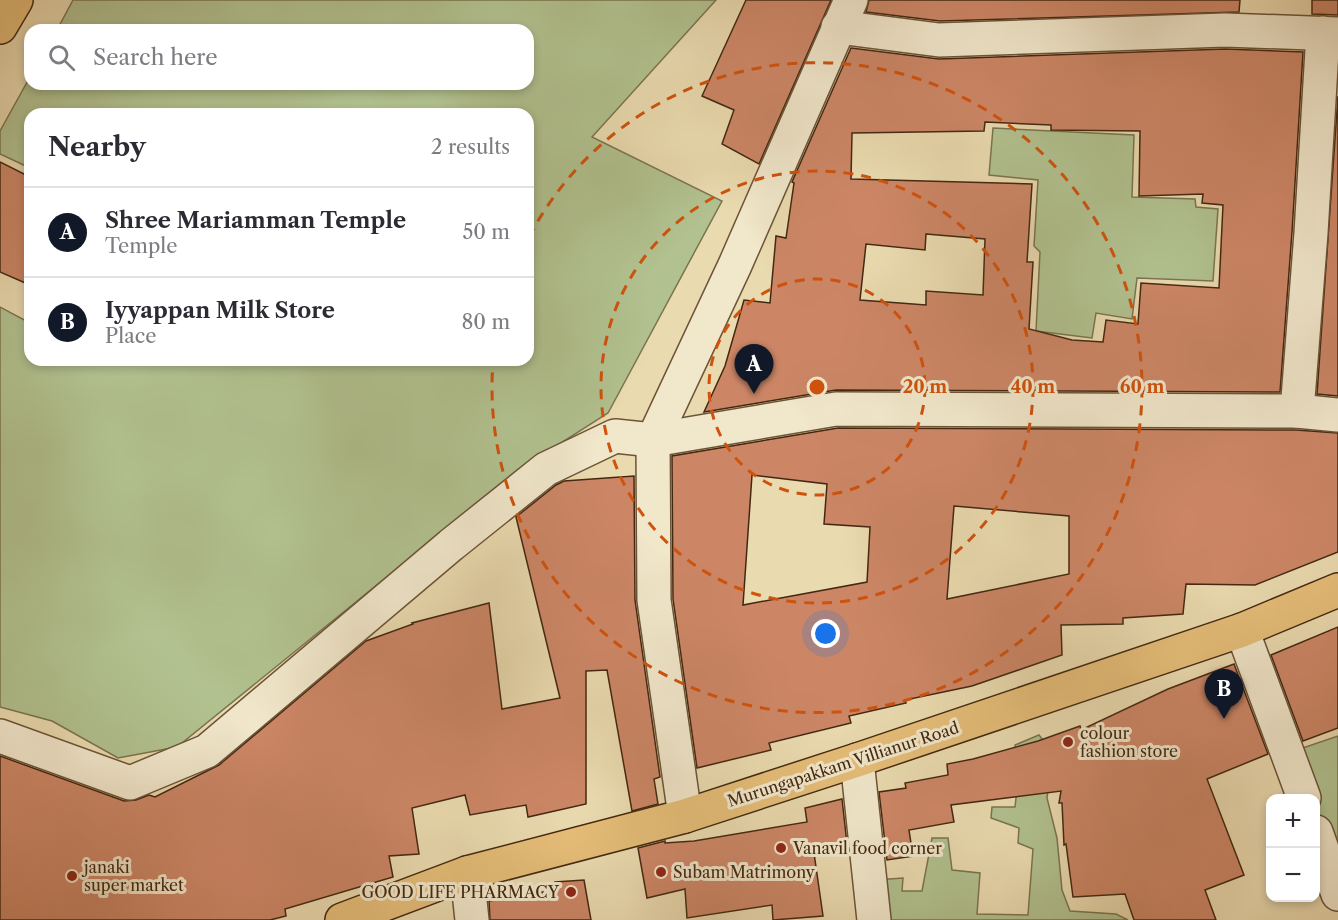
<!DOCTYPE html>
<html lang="en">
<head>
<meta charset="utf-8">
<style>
  :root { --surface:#fff; --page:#f2f2f3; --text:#2b2b33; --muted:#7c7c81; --line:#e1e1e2; --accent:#111827 }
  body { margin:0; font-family:"Libre Caslon Text",serif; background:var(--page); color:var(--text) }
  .controls { position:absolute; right:18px; bottom:18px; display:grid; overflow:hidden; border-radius:12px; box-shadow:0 3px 9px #0003 }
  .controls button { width:54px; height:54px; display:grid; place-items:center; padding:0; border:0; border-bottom:2px solid var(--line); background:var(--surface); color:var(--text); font:30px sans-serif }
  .you { position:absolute; left:826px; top:634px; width:21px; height:21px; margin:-15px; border:4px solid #fff; border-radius:50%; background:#1a73e8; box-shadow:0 0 0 9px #1a73e833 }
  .badge { display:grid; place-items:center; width:39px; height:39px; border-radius:50%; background:var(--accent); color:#fff; font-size:20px; font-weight:700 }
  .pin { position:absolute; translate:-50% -50px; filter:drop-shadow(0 2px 3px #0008) }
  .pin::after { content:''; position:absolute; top:32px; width:21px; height:18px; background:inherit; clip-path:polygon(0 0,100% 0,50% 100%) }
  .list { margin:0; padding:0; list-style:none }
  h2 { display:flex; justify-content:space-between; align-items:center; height:78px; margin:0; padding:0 24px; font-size:26px }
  h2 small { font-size:20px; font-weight:400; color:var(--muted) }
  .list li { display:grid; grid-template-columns:39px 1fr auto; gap:18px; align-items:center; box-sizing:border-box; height:90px; padding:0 24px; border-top:2px solid var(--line) }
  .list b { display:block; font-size:22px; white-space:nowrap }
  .list p { margin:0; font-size:20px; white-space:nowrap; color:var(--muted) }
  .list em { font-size:20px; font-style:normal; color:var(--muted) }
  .icon { flex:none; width:33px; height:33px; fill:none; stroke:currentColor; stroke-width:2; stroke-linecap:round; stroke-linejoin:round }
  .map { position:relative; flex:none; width:1338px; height:920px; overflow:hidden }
  .search { position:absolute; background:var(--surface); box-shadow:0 3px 9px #0003; left:24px; top:24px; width:510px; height:66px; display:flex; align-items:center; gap:15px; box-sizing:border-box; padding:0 21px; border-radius:18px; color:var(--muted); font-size:22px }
  .panel { position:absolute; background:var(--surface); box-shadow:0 3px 9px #0003; left:24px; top:108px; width:510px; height:258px; border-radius:18px }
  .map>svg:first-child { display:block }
  .green { fill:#b1c18f; stroke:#7a7450; stroke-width:1.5 }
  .building { fill:#cc8666; stroke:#432811; stroke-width:1.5; fill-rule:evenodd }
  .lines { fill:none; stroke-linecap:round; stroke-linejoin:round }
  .minor-casing { stroke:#6d5438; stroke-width:36 }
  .major-casing { stroke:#432811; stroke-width:36 }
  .highway-casing { stroke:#432811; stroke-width:36 }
  .minor { stroke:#f1e7cb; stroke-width:33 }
  .major { stroke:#e5bd78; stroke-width:33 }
  .highway { stroke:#e5bd78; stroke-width:33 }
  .ring { fill:none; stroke:#cf520d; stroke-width:3; stroke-dasharray:10 8 }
  .poi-dot { fill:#8f2418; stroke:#f1e7cb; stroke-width:2 }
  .labels { text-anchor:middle; stroke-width:6; stroke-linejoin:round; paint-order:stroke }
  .poi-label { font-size:16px; fill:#432811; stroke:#f1e7cb; text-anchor:start }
  .street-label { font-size:16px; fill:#432811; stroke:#f1e7cb }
  .centre { fill:#cf520d; stroke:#f1e7cb; stroke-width:3 }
  .ring-label { font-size:18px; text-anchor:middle; font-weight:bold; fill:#cf520d; stroke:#f1e7cb; stroke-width:6; stroke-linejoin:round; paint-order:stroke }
</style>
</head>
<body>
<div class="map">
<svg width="1338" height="920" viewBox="0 0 1338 920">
  <rect width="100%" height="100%" fill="#eadaaf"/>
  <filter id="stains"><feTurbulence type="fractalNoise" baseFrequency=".00333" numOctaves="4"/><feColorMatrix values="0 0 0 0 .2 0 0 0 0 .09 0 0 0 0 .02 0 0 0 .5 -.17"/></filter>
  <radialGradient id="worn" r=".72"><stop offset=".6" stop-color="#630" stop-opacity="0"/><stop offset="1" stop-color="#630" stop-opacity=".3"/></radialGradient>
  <!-- green -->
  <g class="green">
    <path d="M73,0H716L592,137L722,201L608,413L520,469L177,747L118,758L52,721L0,707V307L30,323V360H528V114H30V168L0,154V131L30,77V84H528V30H57Z"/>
    <path d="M993,128L1134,135L1132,197L1195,199L1196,207L1218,209L1213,281L1137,278L1132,319L1096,313L1092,338L1036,331L1040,252L1034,246L1038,180L989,175Z"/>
    <path d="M1039,735L1064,767L1050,775L1047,798L1057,838L1062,890L1070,911L1116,914L1128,920H879L875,880L903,878L902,891H922L932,838H948L952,870L980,873L977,914L1028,915L1033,849L1018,843L1019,828L991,818L992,807H1015L1019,772L1015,745Z"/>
    <path d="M1338,736V873H1337L1316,812V798L1294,751Z"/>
  </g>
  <!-- building -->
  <g class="building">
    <path d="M746,0H831L759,164L722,144L734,110L702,96Z"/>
    <path d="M869,0H1240L1239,12L940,21L866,12Z"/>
    <path d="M1312,0H1338V15L1312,14Z"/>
    <path d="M851,48L939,59L1225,49L1303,52L1292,232L1280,392L836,390L704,412L725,366L744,300L770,303L776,236L786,238L794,183L792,182ZM985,122L1051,125V130L1140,131L1139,196L1203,194L1202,203L1223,205L1219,288L1141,283L1138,324L1106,320L1103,342L1072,340L1029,329L1033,262H1027L1032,184L851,179L852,133L984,131ZM926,234L985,239L983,295L926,291V305L860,300L866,244L925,250Z"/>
    <path d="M1338,96V396L1317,394Z"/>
    <path d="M0,162L30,177V285L0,272Z"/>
    <path d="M838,428L1296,430L1338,433V552L1255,585L1186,584L1183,614L1123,618V624L1061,625L1062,655L972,686L905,700L906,703L849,716L851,723L769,743L771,750L697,768L673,599L672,456ZM752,475L827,484L824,524L870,527L867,582L743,605ZM954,506L1069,516V574L947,599Z"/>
    <path d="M634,476L635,600L660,777L654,779L658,804L632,811L607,670L586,671V804L528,817L526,805L470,815L465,795L412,808L419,854L389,856L393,877L285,909L286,916L270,920H0V756L124,801L136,800L149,795L155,797L219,765L366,641L413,624L412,623L489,603L502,709L560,698L516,517L556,485L564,481Z"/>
    <path d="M1338,627V728L1303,741L1271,655Z"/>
    <path d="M1234,664L1268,754L1207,779L1244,875L1205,890L1216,920H1134L1125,894L1073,897L1066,844L1064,845L1062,803H1059L1061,791L951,805L954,822L909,830L913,856L887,860L879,792L906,788L905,783L948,775L947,764L973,759L1038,741L1080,726L1081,730L1168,689Z"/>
    <path d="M842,799L847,844L814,853L823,916L773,920L772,905L687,918L685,889L647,898L638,848L665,841V843L694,841L807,822L805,808Z"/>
    <path d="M584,880L591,920H490L489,901L555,890V882Z"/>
  </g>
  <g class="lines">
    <!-- minor casing -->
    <g class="minor-casing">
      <g id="minor">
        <path d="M838,27L939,40L1225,30L1338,34"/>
        <path d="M1297,411L1311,233L1323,33"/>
        <path d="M1242,630L1304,798"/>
        <path d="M0,736L130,783L207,751L451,545L546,469L615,436L653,440L836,409L1297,411L1338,415"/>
        <path d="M857,760L874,920"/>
        <path d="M685,816L654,600L653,440L735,265L851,0"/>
        <path d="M1316,832L1338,894"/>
        <path d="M467,873L472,920"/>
      </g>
    </g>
    <!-- major casing -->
    <g class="major-casing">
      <path id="major" d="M342,920L467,873L685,816L857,760L1242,630L1338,590"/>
    </g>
    <!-- highway casing -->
    <g class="highway-casing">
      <path id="highway" d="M0,27L16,0"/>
    </g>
    <!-- minor -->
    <use href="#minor" class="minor"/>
    <!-- major -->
    <use href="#major" class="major"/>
    <!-- highway -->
    <use href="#highway" class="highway"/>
  </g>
  <!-- distance rings -->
  <g class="ring">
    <circle cx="817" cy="387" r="108"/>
    <circle cx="817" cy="387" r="216"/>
    <path d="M529 237A325 325 0 1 1 493 362"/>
  </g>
  <!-- markers -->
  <g class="poi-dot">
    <circle cx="1068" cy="742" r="6"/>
    <circle cx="781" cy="848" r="6"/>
    <circle cx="661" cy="872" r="6"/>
    <circle cx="72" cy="876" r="6"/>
    <circle cx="571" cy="892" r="6"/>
  </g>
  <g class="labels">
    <!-- poi labels -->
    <g class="poi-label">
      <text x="1080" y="739">colour<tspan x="1080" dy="18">fashion store</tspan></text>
      <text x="793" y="854">Vanavil food corner</text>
      <text x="84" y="873">janaki<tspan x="84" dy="18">super market</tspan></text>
      <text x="673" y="878">Subam Matrimony</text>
      <text x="559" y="898" text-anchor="end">GOOD LIFE PHARMACY</text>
    </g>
    <!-- street labels -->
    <g class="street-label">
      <text transform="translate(843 764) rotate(-18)" y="6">Murungapakkam Villianur Road</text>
    </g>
  </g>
  <circle cx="817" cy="387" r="9" class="centre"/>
  <g class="ring-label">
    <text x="925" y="393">20 m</text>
    <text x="1033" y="393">40 m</text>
    <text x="1142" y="393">60 m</text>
  </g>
  <rect width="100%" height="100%" filter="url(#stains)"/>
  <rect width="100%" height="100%" fill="url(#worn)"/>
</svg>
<div class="controls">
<button>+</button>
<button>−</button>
</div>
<div class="you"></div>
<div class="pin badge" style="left:754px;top:394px">A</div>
<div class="pin badge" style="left:1224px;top:719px">B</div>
<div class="search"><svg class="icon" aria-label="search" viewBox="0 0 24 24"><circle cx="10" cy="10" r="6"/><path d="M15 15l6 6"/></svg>Search here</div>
<section class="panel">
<h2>Nearby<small>2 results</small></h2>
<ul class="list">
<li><span class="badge">A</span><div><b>Shree Mariamman Temple</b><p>Temple</p></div><em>50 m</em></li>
<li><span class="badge">B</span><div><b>Iyyappan Milk Store</b><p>Place</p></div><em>80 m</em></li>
</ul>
</section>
</div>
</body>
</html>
